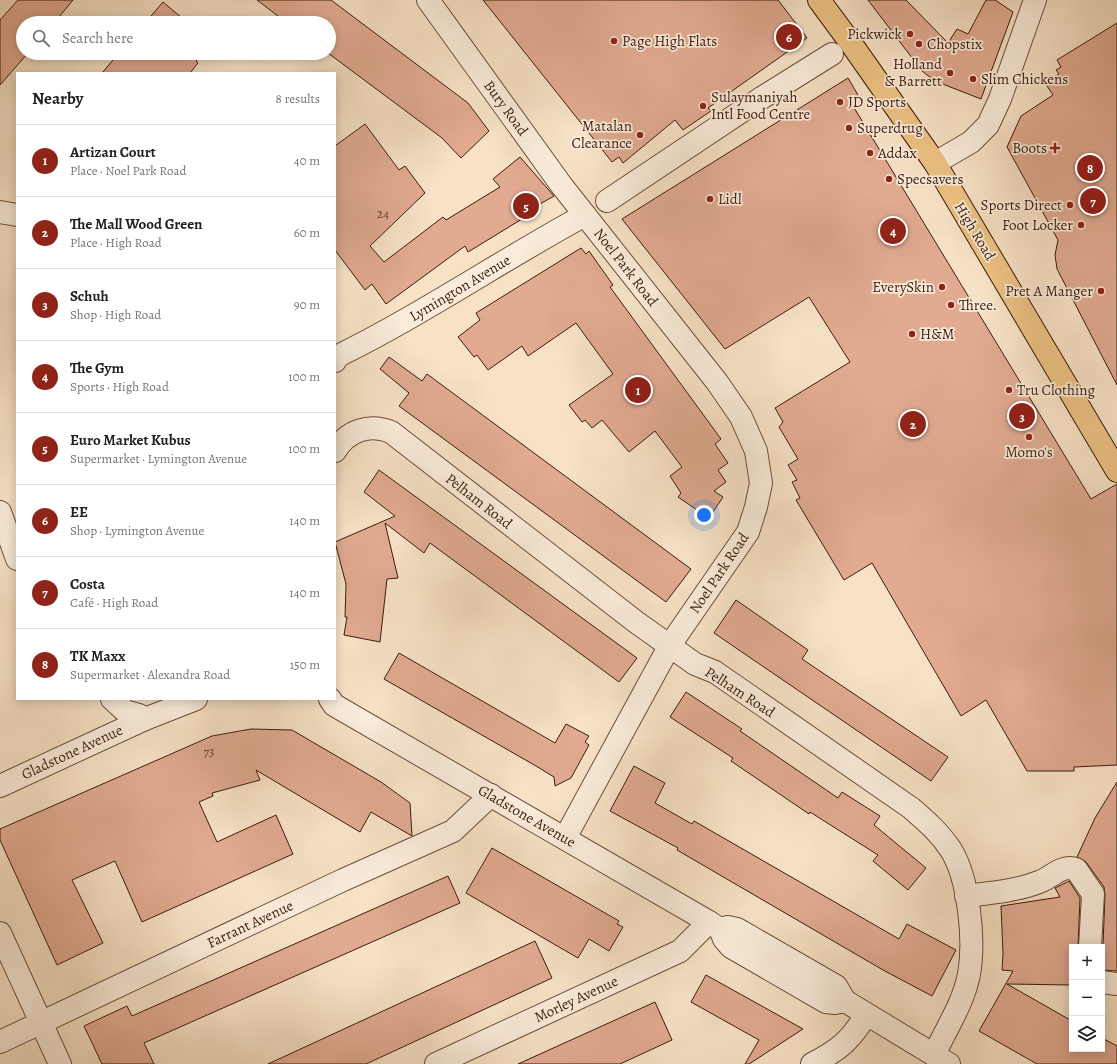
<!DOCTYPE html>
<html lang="en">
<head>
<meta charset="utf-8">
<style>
  :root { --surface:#fff; --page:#f2f2f2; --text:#202124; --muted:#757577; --line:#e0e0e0; --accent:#8f2418 }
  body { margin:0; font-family:Alegreya,serif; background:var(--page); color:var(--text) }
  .controls { position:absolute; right:12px; bottom:12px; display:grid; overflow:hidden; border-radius:0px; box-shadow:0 2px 10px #0003 }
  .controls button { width:36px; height:36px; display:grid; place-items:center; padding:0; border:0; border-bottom:1px solid var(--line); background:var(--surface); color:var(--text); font:20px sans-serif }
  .you { position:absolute; left:704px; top:515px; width:14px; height:14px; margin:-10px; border:3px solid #fff; border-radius:50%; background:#1a73e8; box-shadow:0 0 0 6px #1a73e833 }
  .badge { display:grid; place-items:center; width:26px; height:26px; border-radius:50%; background:var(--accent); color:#fff; font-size:13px; font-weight:700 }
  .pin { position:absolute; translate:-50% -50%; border:2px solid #fff; box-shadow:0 1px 4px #0006 }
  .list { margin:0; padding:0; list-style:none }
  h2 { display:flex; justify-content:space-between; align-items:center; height:52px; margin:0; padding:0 16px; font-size:17px }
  h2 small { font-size:13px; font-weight:400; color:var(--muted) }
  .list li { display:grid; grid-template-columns:26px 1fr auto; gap:12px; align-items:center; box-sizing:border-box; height:72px; padding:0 16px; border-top:1px solid var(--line) }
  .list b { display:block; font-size:15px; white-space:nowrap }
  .list p { margin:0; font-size:13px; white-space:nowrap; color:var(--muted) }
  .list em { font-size:13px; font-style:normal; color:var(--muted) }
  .icon { flex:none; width:22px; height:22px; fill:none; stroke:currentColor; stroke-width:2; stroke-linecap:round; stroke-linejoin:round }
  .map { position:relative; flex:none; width:1117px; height:1064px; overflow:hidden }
  .search { position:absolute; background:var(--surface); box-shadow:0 2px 10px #0003; left:16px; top:16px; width:320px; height:44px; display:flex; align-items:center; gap:10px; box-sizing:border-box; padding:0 14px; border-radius:22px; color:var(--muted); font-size:15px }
  .panel { position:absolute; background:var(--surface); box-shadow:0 2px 10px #0003; left:16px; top:72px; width:320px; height:628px; border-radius:0px }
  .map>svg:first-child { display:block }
  .building { fill:#e1aa91; stroke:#3d1c0d }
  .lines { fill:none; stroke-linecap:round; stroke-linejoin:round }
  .minor-casing { stroke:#6c4e3b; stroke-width:24 }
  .major-casing { stroke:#3d1c0d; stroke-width:24 }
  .minor { stroke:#faecda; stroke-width:22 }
  .major { stroke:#ecc183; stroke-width:22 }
  .poi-dot { fill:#8f2418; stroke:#faecda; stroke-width:1.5 }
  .labels { text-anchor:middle; stroke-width:3.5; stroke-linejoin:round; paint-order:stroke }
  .number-label { font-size:13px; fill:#66402e }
  .poi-label { font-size:15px; fill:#3d1c0d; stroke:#faecda; text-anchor:start }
  .street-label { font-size:15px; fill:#3d1c0d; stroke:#faecda }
</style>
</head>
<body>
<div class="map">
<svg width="1117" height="1064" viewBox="0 0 1117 1064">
  <rect width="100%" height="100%" fill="#f7e2c6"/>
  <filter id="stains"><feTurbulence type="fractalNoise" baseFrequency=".005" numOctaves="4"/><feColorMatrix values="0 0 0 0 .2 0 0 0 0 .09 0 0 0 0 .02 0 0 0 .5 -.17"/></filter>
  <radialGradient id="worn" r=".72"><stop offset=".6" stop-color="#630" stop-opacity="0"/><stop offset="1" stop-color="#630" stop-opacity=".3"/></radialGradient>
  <!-- building -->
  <g class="building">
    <path d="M18,0H73L54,23H23V53H28L0,85V20Z"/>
    <path d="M257,0H331L468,103L489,131L461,158L442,138L328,53H329V23H287Z"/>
    <path d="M483,0H778L807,38L708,108L711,111L683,130L675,120L623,163L619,157L612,162Z"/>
    <path d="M868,0H906L948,43L957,29L968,34L986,0H995L1013,12L981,99L935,81L922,71Z"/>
    <path d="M163,2L188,23H145Z"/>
    <path d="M1117,23V385L1057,269L1055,255L1058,240L1007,147L1021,116L1053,95L1045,83L1059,74L1056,70L1061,67L1057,60Z"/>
    <path d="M119,53H203L196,61L198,63L190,73H102Z"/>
    <path d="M848,78L858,95L850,101L1091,499L1117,484V765L1074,767V771H1027L986,700L961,716L872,563L844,580L796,500L800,498L792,482L797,480L788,465L798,459L779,427L783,422L775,408L850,362L809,297L725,349L622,219Z"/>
    <path d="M365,124L399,170L405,166L425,193L370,246L384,262L443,217L446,220L500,187L493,179L520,157L554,196L519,216L522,219L468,252L465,246L386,304L372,284L365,290L335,250V146Z"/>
    <path d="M581,248L586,254L589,251L613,285L610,287L721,439L715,444L728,463L718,470L726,482L714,491L723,497L709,518L678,497L681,493L670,476L682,467L655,431L629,452L602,420L592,428L585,420L582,422L569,405L613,374L576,323L528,356L522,346L488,370L477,355L474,357L458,337L480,320L476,313Z"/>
    <path d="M389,357L422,381L427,374L691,569L666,602L399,406L409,393L380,369Z"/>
    <path d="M379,470L637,658L619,682L430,543L424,553L385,523L398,578L387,579L380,642L344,635L347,617H345L346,584L335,542L395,516L364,492Z"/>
    <path d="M736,600L808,650L802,659L948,757L931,781L714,633Z"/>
    <path d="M399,653L555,743L566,724L589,736L585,742L589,745L571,778L555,786L554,777L536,766L384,679Z"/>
    <path d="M686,692L742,729L740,731L838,798L842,792L880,816L874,825L926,868L908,890L873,861L878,855L810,812L809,814L731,761L733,758L670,717Z"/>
    <path d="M251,729L292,730L381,782L410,803L412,836L371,812L360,832L256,770L260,780L212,793L213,796L199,802L217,842L276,815L293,854L142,922L115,861L72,880L103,943L57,965L0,840V829L212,736Z"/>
    <path d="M634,766L665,783L655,803L692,824L694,821L899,939L907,924L956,950L932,996L883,970L677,850L678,848L610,811Z"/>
    <path d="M1117,782V971L1102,970L1105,895L1104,887L1086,862L1077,857L1095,818Z"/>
    <path d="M492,848L619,921L617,924L623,927L609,951L589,939L578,958L466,893Z"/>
    <path d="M448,876L460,903L144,1043L154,1064H102L84,1026L127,1006L132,1016Z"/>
    <path d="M1069,881L1080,898L1078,947H1072V985L1007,984L1072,1021V1049H1102V1038L1117,1046V1064H1037L979,1031L1013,971L1002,970L1003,954L1001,906L1060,897L1055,888Z"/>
    <path d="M535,941L552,978L366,1064H268Z"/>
    <path d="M706,975L803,1029L749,1064H745L759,1040L691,1002Z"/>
    <path d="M655,1002L672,1040L620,1064H518Z"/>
  </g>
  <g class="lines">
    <!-- minor casing -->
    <g class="minor-casing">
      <g id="minor">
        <path d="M428,0L562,186L717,382L741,417L756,451L761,483L756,507L748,532L670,645L565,838"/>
        <path d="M935,163L971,142L988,125L1000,99L1035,0"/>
        <path d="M607,201L763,97L832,54"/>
        <path d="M0,212L17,215"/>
        <path d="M335,361L338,356C423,314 502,260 585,215"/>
        <path d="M335,451C347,431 369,423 391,432L636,622L695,664L715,672L911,808C926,821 940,833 951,850C969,879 975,940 969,974C964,1002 946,1029 934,1055"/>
        <path d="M0,512L17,559"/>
        <path d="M112,699L125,711L139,715L145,719"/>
        <path d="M330,699L334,705L709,922L720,929L724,939L731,947L826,1002L835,1003L845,1001"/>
        <path d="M0,786L145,719L196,699"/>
        <path d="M966,896C990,893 1016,891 1039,882C1051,878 1062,864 1076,869L1093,894L1090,947"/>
        <path d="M720,929L728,927L737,929L836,986L845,1001L949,1064"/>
        <path d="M0,933L60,1064"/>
        <path d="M1102,982L1117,984"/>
        <path d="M0,1042L343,880L453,831L491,795"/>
        <path d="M436,1064L680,951L709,922"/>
        <path d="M812,1064C839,1050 850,1041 866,1015"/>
      </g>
    </g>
    <!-- major casing -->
    <g class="major-casing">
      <path id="major" d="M819,0L850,42L935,163L1117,471"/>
    </g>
    <!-- minor -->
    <use href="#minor" class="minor"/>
    <!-- major -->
    <use href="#major" class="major"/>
  </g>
  <!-- markers -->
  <g class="poi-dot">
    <circle cx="910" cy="34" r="4"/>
    <circle cx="614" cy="41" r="4"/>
    <circle cx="919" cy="44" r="4"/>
    <circle cx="950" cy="73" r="4"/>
    <circle cx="973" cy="79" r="4"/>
    <circle cx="840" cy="102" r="4"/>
    <circle cx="703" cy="106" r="4"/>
    <circle cx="849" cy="128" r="4"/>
    <circle cx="640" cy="135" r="4"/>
    <path d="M1053 142h4v4h4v4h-4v4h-4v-4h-4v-4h4z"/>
    <circle cx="870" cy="153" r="4"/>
    <circle cx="889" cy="179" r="4"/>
    <circle cx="710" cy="199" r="4"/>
    <circle cx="1070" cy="205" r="4"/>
    <circle cx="1081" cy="225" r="4"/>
    <circle cx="942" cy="287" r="4"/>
    <circle cx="1101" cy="291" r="4"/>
    <circle cx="951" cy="305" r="4"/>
    <circle cx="912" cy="334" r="4"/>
    <circle cx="1009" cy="390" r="4"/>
    <circle cx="1029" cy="437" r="4"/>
  </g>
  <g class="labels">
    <!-- number labels -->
    <g class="number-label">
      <text x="383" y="218">24</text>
      <text x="209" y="756">73</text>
    </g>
    <!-- poi labels -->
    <g class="poi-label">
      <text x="902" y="39" text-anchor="end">Pickwick</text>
      <text x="622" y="46">Page High Flats</text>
      <text x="927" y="49">Chopstix</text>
      <text x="942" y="69" text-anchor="end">Holland<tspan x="942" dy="17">&amp; Barrett</tspan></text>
      <text x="981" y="84">Slim Chickens</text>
      <text x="711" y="102">Sulaymaniyah<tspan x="711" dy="17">Intl Food Centre</tspan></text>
      <text x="848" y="107">JD Sports</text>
      <text x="632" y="131" text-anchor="end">Matalan<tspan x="632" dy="17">Clearance</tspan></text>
      <text x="857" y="133">Superdrug</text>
      <text x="1047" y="153" text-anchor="end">Boots</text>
      <text x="878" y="158">Addax</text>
      <text x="897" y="184">Specsavers</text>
      <text x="718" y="204">Lidl</text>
      <text x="1062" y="210" text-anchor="end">Sports Direct</text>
      <text x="1073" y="230" text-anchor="end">Foot Locker</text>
      <text x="934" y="292" text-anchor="end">EverySkin</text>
      <text x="1093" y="296" text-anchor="end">Pret A Manger</text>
      <text x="959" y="310">Three.</text>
      <text x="920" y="339">H&amp;M</text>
      <text x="1017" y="395">Tru Clothing</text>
      <text x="1029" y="457" text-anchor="middle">Momo's</text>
    </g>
    <!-- street labels -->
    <g class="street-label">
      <text transform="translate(506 108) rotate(54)" y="5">Bury Road</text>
      <text transform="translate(975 231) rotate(59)" y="5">High Road</text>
      <text transform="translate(626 267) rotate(52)" y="5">Noel Park Road</text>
      <text transform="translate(460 288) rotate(-31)" y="5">Lymington Avenue</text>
      <text transform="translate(479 501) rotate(38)" y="5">Pelham Road</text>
      <text transform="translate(719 573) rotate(-56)" y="5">Noel Park Road</text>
      <text transform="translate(740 692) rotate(33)" y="5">Pelham Road</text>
      <text transform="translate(72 752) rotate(-25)" y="5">Gladstone Avenue</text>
      <text transform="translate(527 816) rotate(30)" y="5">Gladstone Avenue</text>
      <text transform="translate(250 924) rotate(-25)" y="5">Farrant Avenue</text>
      <text transform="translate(576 999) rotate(-25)" y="5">Morley Avenue</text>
    </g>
  </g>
  <rect width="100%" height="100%" filter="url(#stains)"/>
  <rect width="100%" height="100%" fill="url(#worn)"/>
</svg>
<div class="controls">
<button>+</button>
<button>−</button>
<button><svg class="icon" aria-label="layers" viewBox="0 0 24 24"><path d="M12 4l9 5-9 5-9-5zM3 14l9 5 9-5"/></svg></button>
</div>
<div class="you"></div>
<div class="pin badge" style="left:638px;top:390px">1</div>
<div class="pin badge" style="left:913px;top:424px">2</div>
<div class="pin badge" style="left:1022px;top:416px">3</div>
<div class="pin badge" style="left:893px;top:231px">4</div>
<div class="pin badge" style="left:526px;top:206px">5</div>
<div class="pin badge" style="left:789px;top:37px">6</div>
<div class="pin badge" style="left:1093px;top:201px">7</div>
<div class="pin badge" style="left:1090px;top:168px">8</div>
<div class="search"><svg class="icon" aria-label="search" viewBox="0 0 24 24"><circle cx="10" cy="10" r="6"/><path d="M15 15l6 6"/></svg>Search here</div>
<section class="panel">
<h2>Nearby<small>8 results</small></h2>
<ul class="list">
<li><span class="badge">1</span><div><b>Artizan Court</b><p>Place · Noel Park Road</p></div><em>40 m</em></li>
<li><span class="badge">2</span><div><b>The Mall Wood Green</b><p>Place · High Road</p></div><em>60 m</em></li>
<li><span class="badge">3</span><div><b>Schuh</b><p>Shop · High Road</p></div><em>90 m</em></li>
<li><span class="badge">4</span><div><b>The Gym</b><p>Sports · High Road</p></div><em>100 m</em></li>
<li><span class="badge">5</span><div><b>Euro Market Kubus</b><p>Supermarket · Lymington Avenue</p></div><em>100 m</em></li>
<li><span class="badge">6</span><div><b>EE</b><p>Shop · Lymington Avenue</p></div><em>140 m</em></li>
<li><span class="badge">7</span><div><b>Costa</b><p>Café · High Road</p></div><em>140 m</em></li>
<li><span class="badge">8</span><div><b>TK Maxx</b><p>Supermarket · Alexandra Road</p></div><em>150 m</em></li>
</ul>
</section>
</div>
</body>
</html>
